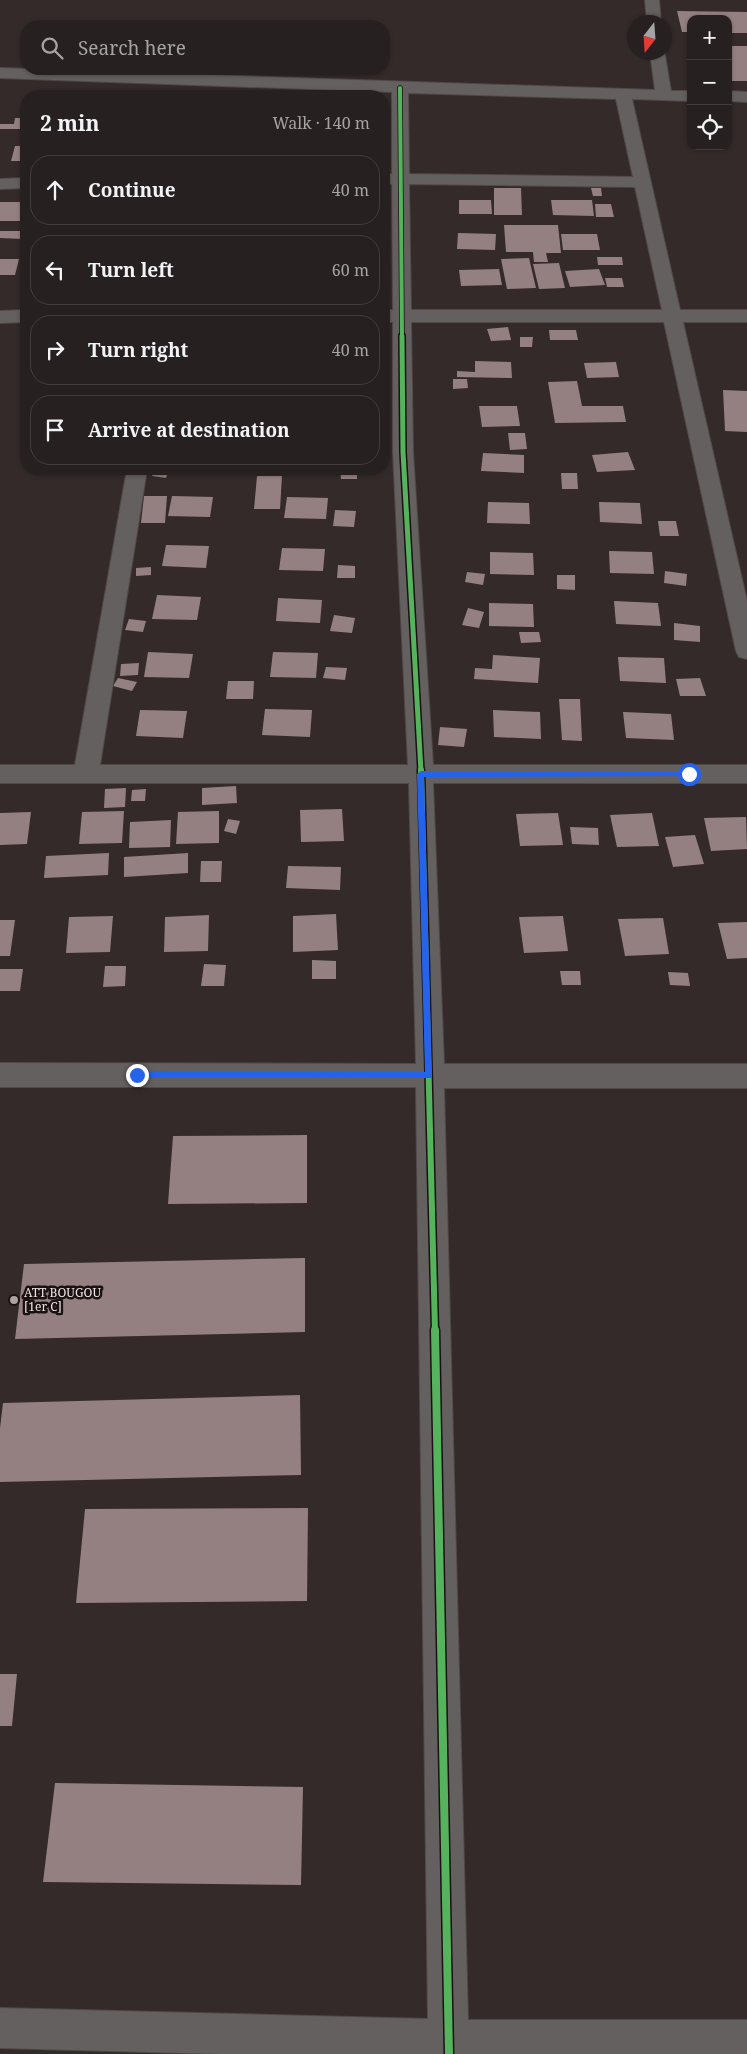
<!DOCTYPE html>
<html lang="en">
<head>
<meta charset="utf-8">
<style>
  :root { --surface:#272020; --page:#2f2829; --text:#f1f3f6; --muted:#a4a3a5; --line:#433e3e }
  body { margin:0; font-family:"Noto Serif",serif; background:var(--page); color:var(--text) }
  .controls { position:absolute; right:15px; top:15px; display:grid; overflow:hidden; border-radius:10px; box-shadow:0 1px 4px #0004 }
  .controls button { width:45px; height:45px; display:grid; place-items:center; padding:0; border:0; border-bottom:1px solid var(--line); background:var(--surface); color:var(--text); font:25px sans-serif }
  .compass { position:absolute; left:627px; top:15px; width:45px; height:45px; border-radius:50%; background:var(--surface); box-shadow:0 1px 4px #0004; rotate:197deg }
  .stop { position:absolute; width:15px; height:15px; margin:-11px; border:4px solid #2563eb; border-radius:50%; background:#fff }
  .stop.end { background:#2563eb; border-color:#fff; box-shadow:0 1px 5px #0008 }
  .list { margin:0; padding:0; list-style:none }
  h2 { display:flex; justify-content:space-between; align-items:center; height:65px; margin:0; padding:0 20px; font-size:21px }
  h2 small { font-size:16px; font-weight:400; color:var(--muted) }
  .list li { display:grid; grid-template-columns:32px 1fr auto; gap:15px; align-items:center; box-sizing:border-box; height:70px; margin:0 10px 10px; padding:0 10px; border:1px solid var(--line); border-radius:20px }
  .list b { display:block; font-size:19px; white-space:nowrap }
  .list em { font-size:16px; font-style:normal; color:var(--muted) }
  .icon { flex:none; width:28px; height:28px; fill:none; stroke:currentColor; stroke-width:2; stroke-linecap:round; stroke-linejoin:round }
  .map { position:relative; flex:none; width:747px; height:2054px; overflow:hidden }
  .search { position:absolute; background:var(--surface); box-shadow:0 1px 4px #0004; left:20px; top:20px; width:370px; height:55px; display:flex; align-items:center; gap:12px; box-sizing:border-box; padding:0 18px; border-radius:20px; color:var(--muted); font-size:19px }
  .panel { position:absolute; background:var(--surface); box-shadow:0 1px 4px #0004; left:20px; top:90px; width:370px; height:385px; border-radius:20px }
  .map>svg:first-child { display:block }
  .building { fill:#948081 }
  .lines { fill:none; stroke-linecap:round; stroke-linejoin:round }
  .street-casing { stroke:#514848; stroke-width:2 }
  .street { fill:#646060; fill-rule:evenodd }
  .cycleway-far3-casing { stroke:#1a1212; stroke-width:5.5 }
  .cycleway-far2-casing { stroke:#1a1212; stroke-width:8 }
  .cycleway-far1-casing { stroke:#1a1212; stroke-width:9 }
  .cycleway-casing { stroke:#1a1212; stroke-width:11 }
  .cycleway-far3 { stroke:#56b35d; stroke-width:4 }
  .cycleway-far2 { stroke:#56b35d; stroke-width:5 }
  .cycleway-far1 { stroke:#56b35d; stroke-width:6 }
  .cycleway { stroke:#56b35d; stroke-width:8 }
  .route { fill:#2563eb }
  .poi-dot { fill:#ada2a2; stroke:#1a1212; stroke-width:2 }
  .labels { text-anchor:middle; stroke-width:5; stroke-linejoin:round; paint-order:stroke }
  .poi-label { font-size:12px; fill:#eee2e2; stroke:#1a1212; text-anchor:start }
</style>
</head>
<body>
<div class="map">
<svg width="747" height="2054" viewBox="0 0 747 2054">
  <rect width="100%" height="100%" fill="#342a2a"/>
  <!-- building -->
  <g class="building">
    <path d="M677,11L747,12V33H728V19H691V32H682Z"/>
    <rect x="728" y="46" width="19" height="35"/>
    <path d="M15,118H26V129H0V124H14Z"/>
    <path d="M15,146H26V161H11Z"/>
    <path d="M494,188H521L522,215H494Z"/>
    <path d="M591,188H601L602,196H593Z"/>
    <path d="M459,200H491L492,214H459Z"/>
    <path d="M551,200H592L594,216L553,215Z"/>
    <rect x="0" y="202" width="26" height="19"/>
    <path d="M595,204H611L614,217H596Z"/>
    <path d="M504,225H558L561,253H546L548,262H534L533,252H506Z"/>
    <path d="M0,231H25L23,239L0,238Z"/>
    <path d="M458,233L496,234L495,250L457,249Z"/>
    <path d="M561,234H597L600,250H563Z"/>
    <path d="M597,257H622L623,265H598Z"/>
    <path d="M529,258L536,288L507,289L501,259Z"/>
    <path d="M0,259H19L15,275H0Z"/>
    <path d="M559,263L565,288L539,289L533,264Z"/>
    <path d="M499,269L502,285L461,286L459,270Z"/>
    <path d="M599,269L605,285L570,287L565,271Z"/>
    <path d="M605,278H622L624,287H607Z"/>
    <path d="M508,327L511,340L491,341L487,329Z"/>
    <path d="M549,330H576L578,340H550Z"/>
    <path d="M520,337H533L532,347H520Z"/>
    <path d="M475,361L511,362L512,378L457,377V371L475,372Z"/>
    <path d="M616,362L619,377L587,378L584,363Z"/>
    <path d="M453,379H467L468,388L453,389Z"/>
    <path d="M577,381L582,406H623L626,422L555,423L548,382Z"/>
    <path d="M723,390L747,391V432L725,431Z"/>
    <path d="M479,406H517L520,426L482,427Z"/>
    <path d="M508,433H525L527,449L510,450Z"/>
    <path d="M628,452L635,470L597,472L592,455Z"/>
    <path d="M483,453L524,455V473L481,471Z"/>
    <path d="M155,469H161L169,470L166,478L152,476Z"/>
    <path d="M340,469H357V479H341Z"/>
    <path d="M561,473H577L578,489H562Z"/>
    <path d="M257,476H282L280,509H254Z"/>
    <path d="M144,496H167L165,523H141Z"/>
    <path d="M172,496L213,497L210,517L168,516Z"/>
    <path d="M287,497L328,498L326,519L284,518Z"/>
    <path d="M488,502L529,503L530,524L487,523Z"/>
    <path d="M599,502L640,503L642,524L600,522Z"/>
    <path d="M335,510L356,511L354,527L333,526Z"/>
    <path d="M658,521H676L679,536H660Z"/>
    <path d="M166,545L209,546L206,568L162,566Z"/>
    <path d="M282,548L325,549L323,571L279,570Z"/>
    <path d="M609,551L652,552L654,574L610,573Z"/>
    <path d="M490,552L533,553L534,575L490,574Z"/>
    <path d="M338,565L355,566V578H337Z"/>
    <path d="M151,567V575L136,576V568Z"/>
    <path d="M665,571L687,574L686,586L664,583Z"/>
    <path d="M467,572L485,574L483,585L465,582Z"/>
    <path d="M557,575H575V590L557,589Z"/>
    <path d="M157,595L201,597L197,620L152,619Z"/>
    <path d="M278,598L322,600L320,623L276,621Z"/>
    <path d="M614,601L658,603L661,626L616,624Z"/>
    <path d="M489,603L533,604L534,627L489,626Z"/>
    <path d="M468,608L484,612L479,628L462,625Z"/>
    <path d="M334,615L355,618L352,633L330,631Z"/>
    <path d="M129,619L146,621L143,632L125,630Z"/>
    <path d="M674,623L700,626V642L674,640Z"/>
    <path d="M519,632H539L541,642L521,643Z"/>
    <path d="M148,652L193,654L189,678L144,677Z"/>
    <path d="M273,652L318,653L316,678L270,677Z"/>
    <path d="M493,655L540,658L538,683L474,679L475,668L492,669Z"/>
    <path d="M618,657L664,658L666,683L620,681Z"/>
    <path d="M139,663L138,675L120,676L121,664Z"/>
    <path d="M326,667L347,668L345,680L323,678Z"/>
    <path d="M118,678L137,682L132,691L113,686Z"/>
    <path d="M700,678L706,696H680L676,679Z"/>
    <path d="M228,681H254L253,699H226Z"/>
    <path d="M559,699H580L582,741L562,740Z"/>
    <path d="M265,709L312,710L310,737L262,735Z"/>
    <path d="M140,710L187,711L183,738L136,736Z"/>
    <path d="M493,710L540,712L541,739L494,737Z"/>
    <path d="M623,712L671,714L674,740L626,738Z"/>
    <path d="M440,727L467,729L464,747L438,745Z"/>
    <path d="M236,786L237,803L202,805V788Z"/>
    <path d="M126,788L125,807L104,808L105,789Z"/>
    <path d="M146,789L145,801H131L132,790Z"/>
    <path d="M342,809L344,841L301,842L300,810Z"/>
    <path d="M124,811L122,843L79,844L82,812Z"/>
    <path d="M219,811V843L176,844L178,812Z"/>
    <path d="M31,812L27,844L0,845V813Z"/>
    <path d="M558,813L563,845L520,846L516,814Z"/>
    <path d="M652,813L659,846L617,847L610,815Z"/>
    <path d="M746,817L747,849L711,851L704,818Z"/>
    <path d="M228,819L240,821L236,834L224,831Z"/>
    <path d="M171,820L170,847L129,848L130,822Z"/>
    <path d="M570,827L598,828L599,845L572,844Z"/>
    <path d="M695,835L704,864L673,867L665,837Z"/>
    <path d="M109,853L108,875L44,878L46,856Z"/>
    <path d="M188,853V873L124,877V857Z"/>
    <path d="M201,861H222L221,882H200Z"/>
    <path d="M288,866L341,867L340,890L286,888Z"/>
    <path d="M336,914L338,950L293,952V916Z"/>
    <path d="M209,915L208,951L164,952L165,917Z"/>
    <path d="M113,916L110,952L66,953L69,917Z"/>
    <path d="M563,916L568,951L524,953L519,917Z"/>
    <path d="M663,918L669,954L625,956L618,919Z"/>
    <path d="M0,920H15L10,956H0Z"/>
    <path d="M747,922V958L727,959L718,923Z"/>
    <path d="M312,960L336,961V979H312Z"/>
    <path d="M204,964L226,965L224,986H201Z"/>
    <path d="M105,966H126L125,986L103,987Z"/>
    <path d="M0,969H23L20,991H0Z"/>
    <path d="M560,971H580L581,985H562Z"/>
    <path d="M668,972L688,973L690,986L670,985Z"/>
    <path d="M307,1135V1203L168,1204L173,1136Z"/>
    <path d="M305,1258V1332L15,1339L24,1264Z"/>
    <path d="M300,1395L301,1475L0,1482V1428L3,1403Z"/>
    <path d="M308,1508L307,1601L76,1603L85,1509Z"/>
    <path d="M0,1674H17L12,1726H0Z"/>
    <path d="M55,1783L303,1787L301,1885L43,1882Z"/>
  </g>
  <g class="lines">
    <!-- street casing -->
    <g class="street-casing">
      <g id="street">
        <path d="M645,0H659L661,22H647Z"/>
        <path d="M664,50L671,91H691V101L632,99L680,310H747V322H683L747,601V659L739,657L736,651L664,322H411L413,452L433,765H747V783H433L444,1064H747V1088H444L468,2020H747V2054H221L0,2048V2008L428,2019L416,1087H0V1063L416,1064L409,783H0V765H75L127,469H147L100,765H408L393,452V322H384V310H393L392,184H384V174H392V92L0,78V68L655,90L650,52H664ZM408,93L616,99L633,177L409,174ZM409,184L635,187L662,310H411Z"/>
        <path d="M728,91L747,92V102L728,101Z"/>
        <path d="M26,178V188L0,189V179Z"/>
        <path d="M26,310V322L0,323V311Z"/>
      </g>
    </g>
    <!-- street -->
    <use href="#street" class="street"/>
    <!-- cycleway-far3 casing -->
    <g class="cycleway-far3-casing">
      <path id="cycleway-far3" d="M400,88L402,337"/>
    </g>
    <!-- cycleway-far2 casing -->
    <g class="cycleway-far2-casing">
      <path id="cycleway-far2" d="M402,336L403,452L421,771"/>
    </g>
    <!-- cycleway-far1 casing -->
    <g class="cycleway-far1-casing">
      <path id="cycleway-far1" d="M421,770L435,1331"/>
    </g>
    <!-- cycleway casing -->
    <g class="cycleway-casing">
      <path id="cycleway" d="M435,1330L449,2054"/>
    </g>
    <!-- cycleway-far3 -->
    <use href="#cycleway-far3" class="cycleway-far3"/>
    <!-- cycleway-far2 -->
    <use href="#cycleway-far2" class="cycleway-far2"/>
    <!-- cycleway-far1 -->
    <use href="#cycleway-far1" class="cycleway-far1"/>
    <!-- cycleway -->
    <use href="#cycleway" class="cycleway"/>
  </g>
  <!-- route -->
  <path class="route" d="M421,771H689L693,774L689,776L424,777L432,1078L134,1077L132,1075L137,1071L425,1072L417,774Z"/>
  <!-- markers -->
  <circle class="poi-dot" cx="14" cy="1300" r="5"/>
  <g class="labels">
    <!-- poi labels -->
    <g class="poi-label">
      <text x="24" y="1297">ATT BOUGOU<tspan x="24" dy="14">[1er C]</tspan></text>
    </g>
  </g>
</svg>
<div class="controls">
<button>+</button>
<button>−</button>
<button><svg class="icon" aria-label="locate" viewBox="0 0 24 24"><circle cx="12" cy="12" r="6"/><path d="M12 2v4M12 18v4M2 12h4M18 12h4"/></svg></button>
</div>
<svg class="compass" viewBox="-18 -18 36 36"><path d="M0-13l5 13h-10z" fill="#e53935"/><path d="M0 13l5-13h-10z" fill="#a4a3a5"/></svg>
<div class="stop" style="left:689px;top:774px"></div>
<div class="stop end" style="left:137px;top:1075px"></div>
<div class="search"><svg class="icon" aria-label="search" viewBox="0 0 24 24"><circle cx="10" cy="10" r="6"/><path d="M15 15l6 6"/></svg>Search here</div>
<section class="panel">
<h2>2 min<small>Walk · 140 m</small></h2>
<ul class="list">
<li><svg class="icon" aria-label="ahead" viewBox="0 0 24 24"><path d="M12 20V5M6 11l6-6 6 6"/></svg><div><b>Continue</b></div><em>40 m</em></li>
<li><svg class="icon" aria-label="left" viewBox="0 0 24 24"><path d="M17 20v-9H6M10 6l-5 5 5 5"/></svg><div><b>Turn left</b></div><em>60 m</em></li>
<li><svg class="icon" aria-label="right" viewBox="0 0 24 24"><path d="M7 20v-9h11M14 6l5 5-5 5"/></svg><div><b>Turn right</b></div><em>40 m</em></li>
<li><svg class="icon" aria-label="arrive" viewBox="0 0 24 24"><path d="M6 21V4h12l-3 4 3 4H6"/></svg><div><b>Arrive at destination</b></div></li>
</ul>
</section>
</div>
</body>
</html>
